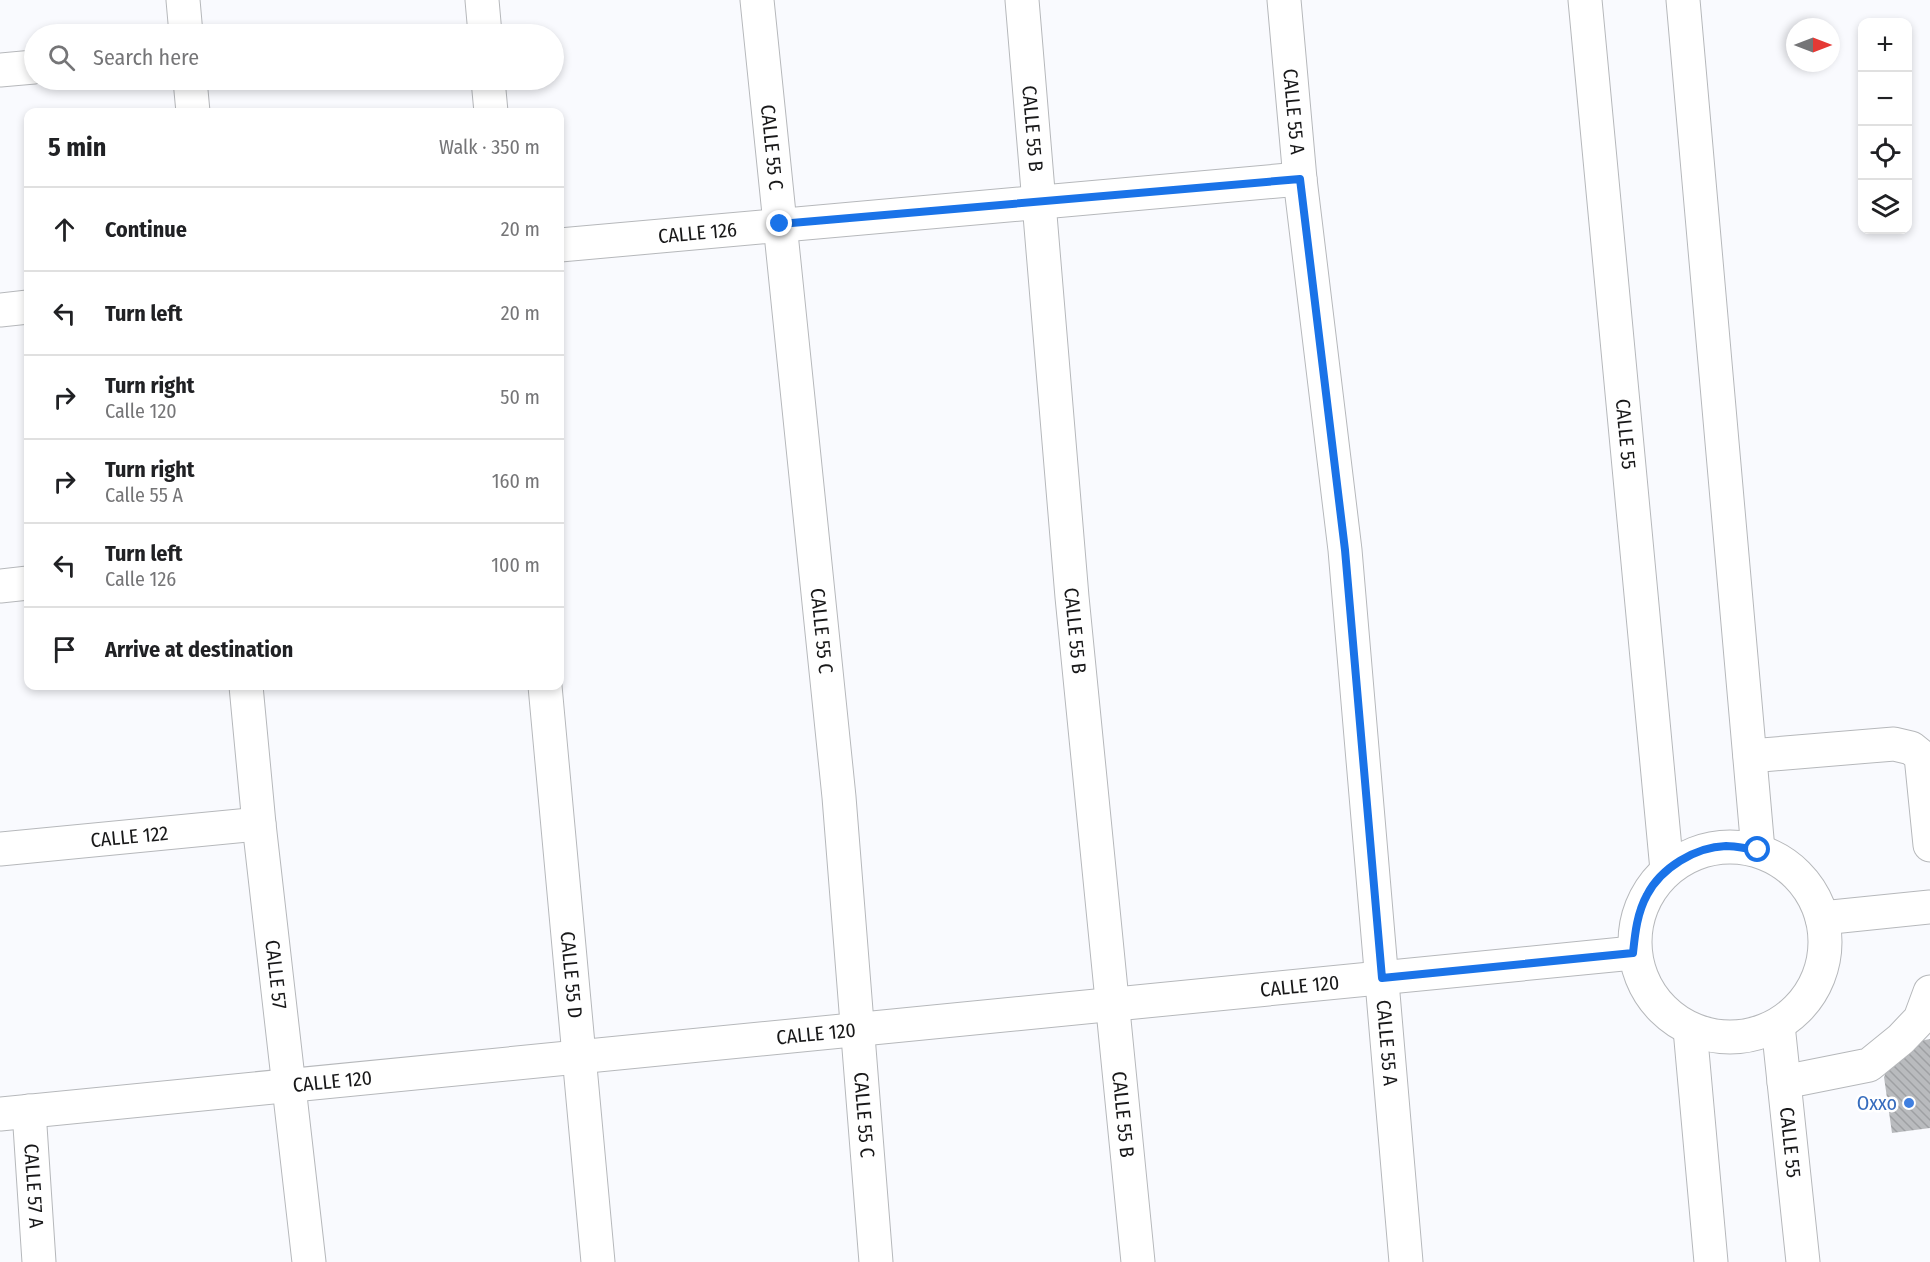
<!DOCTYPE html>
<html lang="en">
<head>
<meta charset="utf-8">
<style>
  :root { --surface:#fff; --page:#f2f2f2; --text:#202124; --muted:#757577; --line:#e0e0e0 }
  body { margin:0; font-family:"Fira Sans Condensed",sans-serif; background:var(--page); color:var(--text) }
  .controls { position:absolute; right:18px; top:18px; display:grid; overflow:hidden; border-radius:12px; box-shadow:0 3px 9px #0003 }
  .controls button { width:54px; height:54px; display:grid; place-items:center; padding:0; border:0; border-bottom:2px solid var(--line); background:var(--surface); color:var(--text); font:30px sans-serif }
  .compass { position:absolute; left:1786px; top:18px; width:54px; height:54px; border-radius:50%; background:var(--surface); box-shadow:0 3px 9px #0003; rotate:90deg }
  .stop { position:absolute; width:18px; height:18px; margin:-14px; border:4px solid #1a73e8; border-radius:50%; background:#fff }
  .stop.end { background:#1a73e8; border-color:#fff; box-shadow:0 2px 6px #0008 }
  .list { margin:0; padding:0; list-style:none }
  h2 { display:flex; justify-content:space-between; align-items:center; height:78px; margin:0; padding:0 24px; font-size:26px }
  h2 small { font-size:20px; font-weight:400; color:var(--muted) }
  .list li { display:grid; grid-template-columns:39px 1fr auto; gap:18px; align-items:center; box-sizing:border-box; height:84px; padding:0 24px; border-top:2px solid var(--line) }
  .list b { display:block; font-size:22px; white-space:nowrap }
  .list p { margin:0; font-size:20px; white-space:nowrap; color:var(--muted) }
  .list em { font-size:20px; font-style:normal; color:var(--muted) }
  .icon { flex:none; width:33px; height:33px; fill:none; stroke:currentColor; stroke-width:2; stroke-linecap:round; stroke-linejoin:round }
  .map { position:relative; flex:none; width:1930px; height:1262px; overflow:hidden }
  .search { position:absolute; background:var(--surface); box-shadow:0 3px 9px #0003; left:24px; top:24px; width:540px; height:66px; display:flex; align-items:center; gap:15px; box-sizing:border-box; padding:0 21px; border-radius:33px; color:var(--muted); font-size:22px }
  .panel { position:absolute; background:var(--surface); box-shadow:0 3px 9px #0003; left:24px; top:108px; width:540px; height:582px; border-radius:12px }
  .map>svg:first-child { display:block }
  .building { fill:url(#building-back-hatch) }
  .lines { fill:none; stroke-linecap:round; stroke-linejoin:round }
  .minor-casing { stroke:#b6b8bb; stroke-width:35 }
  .major-casing { stroke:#b6b8bb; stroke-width:35 }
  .minor { stroke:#fff; stroke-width:33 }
  .major { stroke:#fff; stroke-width:33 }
  .route { stroke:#1a73e8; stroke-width:8 }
  .shop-dot { fill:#3f7fe0; stroke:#fff; stroke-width:2 }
  .labels { text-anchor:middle; stroke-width:5; stroke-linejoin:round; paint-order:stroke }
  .street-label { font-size:20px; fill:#181819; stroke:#fff }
  .shop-label { font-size:20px; fill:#366cbe; stroke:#fff; text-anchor:end }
</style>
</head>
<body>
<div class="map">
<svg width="1930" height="1262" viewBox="0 0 1930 1262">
  <defs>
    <pattern id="building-back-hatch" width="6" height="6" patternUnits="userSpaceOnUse" patternTransform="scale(1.5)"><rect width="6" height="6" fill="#b9bbbe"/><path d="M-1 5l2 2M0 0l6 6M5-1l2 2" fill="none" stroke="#9ea0a3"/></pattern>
  </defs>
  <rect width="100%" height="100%" fill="#f9fafe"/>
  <!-- building -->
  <path class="building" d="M1930,1039V1128L1892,1133L1884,1077L1897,1045Z"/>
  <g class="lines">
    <!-- minor casing -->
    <g class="minor-casing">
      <g id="minor">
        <path d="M183,0L186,34"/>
        <path d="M482,0L485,34"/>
        <path id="s1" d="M757,0L839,797L876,1262"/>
        <path id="s2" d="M1022,0L1072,597L1138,1262"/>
        <path id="s3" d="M1284,0L1300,179L1345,550L1406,1262"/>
        <path d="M0,70L34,67"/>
        <path d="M190,80L193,112"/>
        <path d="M488,80L491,112"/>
        <path id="s4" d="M560,245L1300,179"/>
        <path d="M0,310L28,307"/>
        <path d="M0,586L28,583"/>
        <path id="s5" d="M246,686L259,824L309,1262"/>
        <path id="s6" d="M545,686L598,1262"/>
        <path d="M1750,756L1894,744L1911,748L1921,756L1930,845"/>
        <path id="s7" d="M0,849L259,824"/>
        <path d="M1822,918L1930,907"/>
        <path d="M1784,1082L1869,1065L1901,1039L1920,1019L1930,992"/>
        <path id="s8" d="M29,1111L39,1262"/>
        <path id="s9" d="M0,1114L1633,953"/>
      </g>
    </g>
    <!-- major casing -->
    <g class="major-casing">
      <g id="major">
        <path id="s10" d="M1585,0L1667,870"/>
        <path d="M1683,0L1758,850"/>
        <circle cx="1730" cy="942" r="95"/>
        <path id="s11" d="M1778,1025L1803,1262"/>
        <path d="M1690,1029L1711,1262"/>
      </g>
    </g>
    <!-- minor -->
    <use href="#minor" class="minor"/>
    <!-- major -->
    <use href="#major" class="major"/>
  </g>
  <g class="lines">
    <!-- route -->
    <path class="route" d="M780,224L1300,179L1345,550L1382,978L1633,953C1635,934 1637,913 1647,895C1661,868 1695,847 1726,846C1736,846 1748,849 1758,850"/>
  </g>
  <!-- markers -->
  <circle class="shop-dot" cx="1909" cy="1103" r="6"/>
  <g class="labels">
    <!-- street labels -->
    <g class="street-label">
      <text dy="7" stroke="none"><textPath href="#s3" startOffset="112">CALLE 55 A</textPath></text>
      <text dy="7" stroke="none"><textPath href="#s2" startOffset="129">CALLE 55 B</textPath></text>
      <text dy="7" stroke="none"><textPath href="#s1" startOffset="148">CALLE 55 C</textPath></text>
      <text dy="7" stroke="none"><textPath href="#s4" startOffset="138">CALLE 126</textPath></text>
      <text dy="7" stroke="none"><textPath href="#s10" startOffset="436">CALLE 55</textPath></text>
      <text dy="7" stroke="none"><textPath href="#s1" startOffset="634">CALLE 55 C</textPath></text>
      <text dy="7" stroke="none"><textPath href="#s2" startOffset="633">CALLE 55 B</textPath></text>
      <text dy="7" stroke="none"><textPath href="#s7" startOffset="130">CALLE 122</textPath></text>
      <text dy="7" stroke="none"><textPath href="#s5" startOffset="290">CALLE 57</textPath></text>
      <text dy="7" stroke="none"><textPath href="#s6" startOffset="290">CALLE 55 D</textPath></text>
      <text dy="7" stroke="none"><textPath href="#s9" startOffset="1306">CALLE 120</textPath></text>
      <text dy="7" stroke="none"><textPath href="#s9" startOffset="820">CALLE 120</textPath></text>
      <text dy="7" stroke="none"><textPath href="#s3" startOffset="1048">CALLE 55 A</textPath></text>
      <text dy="7" stroke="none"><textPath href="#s9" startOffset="334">CALLE 120</textPath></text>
      <text dy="7" stroke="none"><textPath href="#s1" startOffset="1120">CALLE 55 C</textPath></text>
      <text dy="7" stroke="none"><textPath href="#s2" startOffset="1119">CALLE 55 B</textPath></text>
      <text dy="7" stroke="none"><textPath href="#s11" startOffset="118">CALLE 55</textPath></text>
      <text dy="7" stroke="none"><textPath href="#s8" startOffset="75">CALLE 57 A</textPath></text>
    </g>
    <!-- shop labels -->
    <g class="shop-label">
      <text x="1897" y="1110">Oxxo</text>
    </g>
  </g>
</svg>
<div class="controls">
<button>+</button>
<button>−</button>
<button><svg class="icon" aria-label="locate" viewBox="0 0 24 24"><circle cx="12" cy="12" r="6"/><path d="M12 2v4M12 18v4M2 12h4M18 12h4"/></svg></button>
<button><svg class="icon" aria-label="layers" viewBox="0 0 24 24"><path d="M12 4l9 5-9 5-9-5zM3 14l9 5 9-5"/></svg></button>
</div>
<svg class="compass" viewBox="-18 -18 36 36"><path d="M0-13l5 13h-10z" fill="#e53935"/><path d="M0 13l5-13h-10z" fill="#757577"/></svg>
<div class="stop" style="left:1758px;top:850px"></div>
<div class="stop end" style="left:780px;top:224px"></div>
<div class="search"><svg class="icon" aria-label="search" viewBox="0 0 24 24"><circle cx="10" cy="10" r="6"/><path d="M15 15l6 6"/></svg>Search here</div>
<section class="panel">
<h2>5 min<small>Walk · 350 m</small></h2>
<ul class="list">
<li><svg class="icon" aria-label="ahead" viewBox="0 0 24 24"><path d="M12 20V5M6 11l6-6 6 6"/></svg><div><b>Continue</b></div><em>20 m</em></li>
<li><svg class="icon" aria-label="left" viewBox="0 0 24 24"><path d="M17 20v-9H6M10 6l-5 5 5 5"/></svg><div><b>Turn left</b></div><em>20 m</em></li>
<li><svg class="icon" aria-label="right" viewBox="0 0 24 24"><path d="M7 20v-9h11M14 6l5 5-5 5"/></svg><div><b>Turn right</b><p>Calle 120</p></div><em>50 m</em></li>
<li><svg class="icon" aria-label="right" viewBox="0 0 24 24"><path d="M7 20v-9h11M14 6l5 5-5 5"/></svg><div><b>Turn right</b><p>Calle 55 A</p></div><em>160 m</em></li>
<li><svg class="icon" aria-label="left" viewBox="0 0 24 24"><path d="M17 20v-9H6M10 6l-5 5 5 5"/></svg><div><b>Turn left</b><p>Calle 126</p></div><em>100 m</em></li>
<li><svg class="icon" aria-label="arrive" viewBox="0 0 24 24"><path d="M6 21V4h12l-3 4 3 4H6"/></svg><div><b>Arrive at destination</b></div></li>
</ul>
</section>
</div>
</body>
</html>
